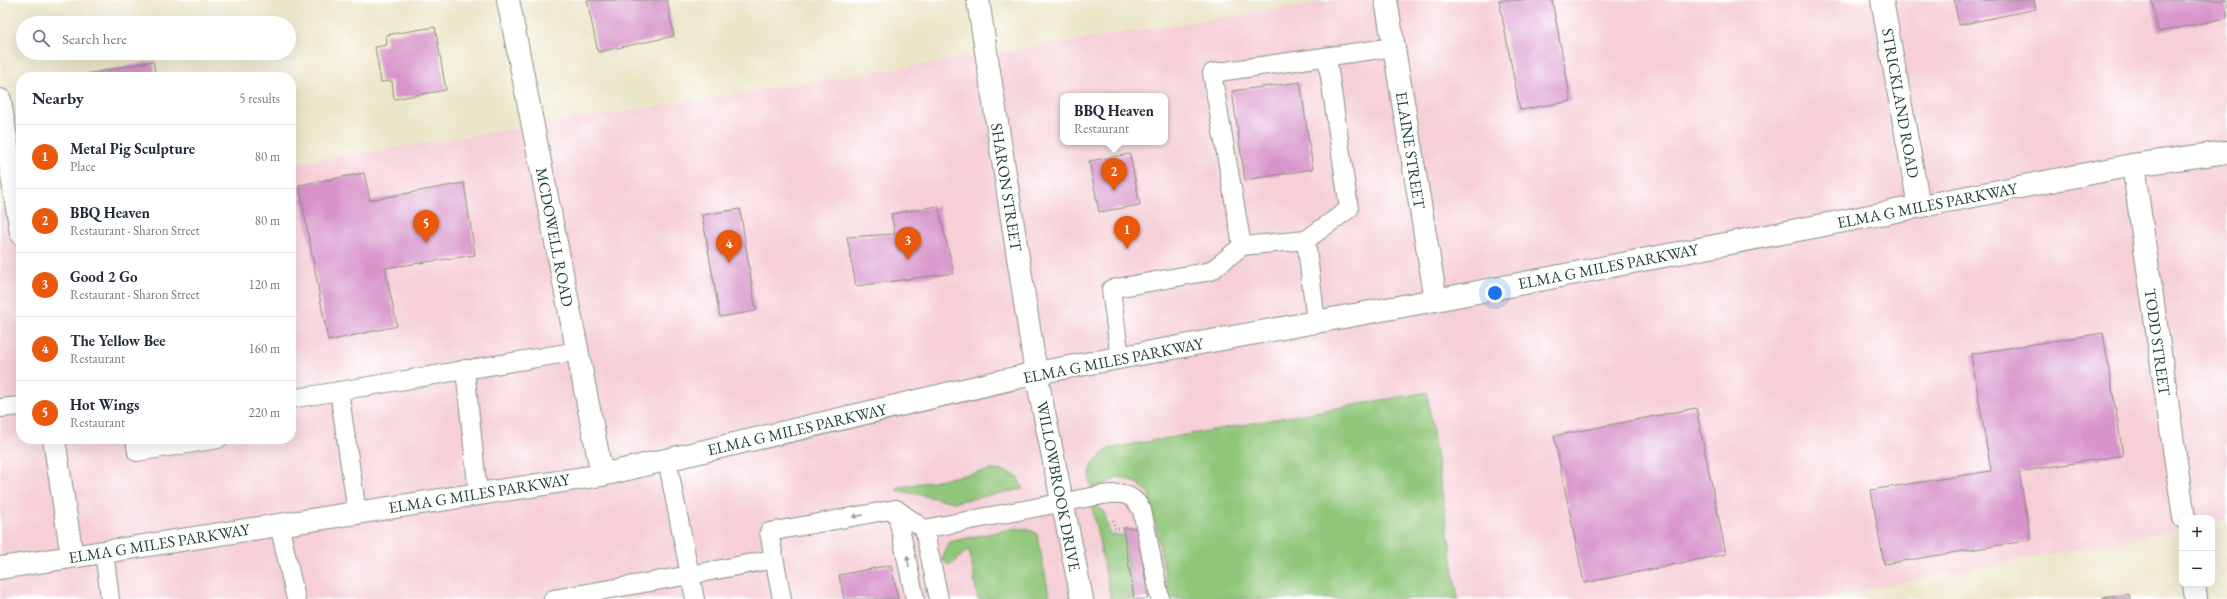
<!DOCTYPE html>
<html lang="en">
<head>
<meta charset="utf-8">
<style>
  :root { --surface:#fff; --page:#f6f6f7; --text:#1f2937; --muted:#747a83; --line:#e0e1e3; --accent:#ea580c }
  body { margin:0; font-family:"EB Garamond",serif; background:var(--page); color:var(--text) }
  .controls { position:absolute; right:12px; bottom:12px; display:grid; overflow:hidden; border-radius:8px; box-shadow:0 4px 16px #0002 }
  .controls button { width:36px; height:36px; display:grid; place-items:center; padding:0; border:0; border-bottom:1px solid var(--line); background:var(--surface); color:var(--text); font:20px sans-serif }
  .you { position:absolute; left:1495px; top:293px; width:14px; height:14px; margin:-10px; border:3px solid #fff; border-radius:50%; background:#1a73e8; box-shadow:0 0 0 6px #1a73e833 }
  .badge { display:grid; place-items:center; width:26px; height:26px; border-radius:50%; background:var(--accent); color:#fff; font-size:13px; font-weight:700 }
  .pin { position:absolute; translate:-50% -33px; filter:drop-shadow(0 1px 2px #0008) }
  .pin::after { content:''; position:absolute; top:21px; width:14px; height:12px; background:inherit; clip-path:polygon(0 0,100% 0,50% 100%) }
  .popup { position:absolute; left:1060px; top:93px; width:108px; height:52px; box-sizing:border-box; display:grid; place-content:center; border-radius:8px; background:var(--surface); filter:drop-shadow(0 1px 3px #0005); font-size:13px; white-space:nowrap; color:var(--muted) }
  .popup b { font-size:15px; color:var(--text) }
  .popup::after { content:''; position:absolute; left:50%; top:100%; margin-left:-8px; border:8px solid transparent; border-top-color:var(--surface) }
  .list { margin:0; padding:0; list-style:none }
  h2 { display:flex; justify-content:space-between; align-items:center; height:52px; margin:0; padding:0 16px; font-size:17px }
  h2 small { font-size:13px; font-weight:400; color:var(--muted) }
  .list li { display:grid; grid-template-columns:26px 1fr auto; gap:12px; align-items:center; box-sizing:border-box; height:64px; padding:0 16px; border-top:1px solid var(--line) }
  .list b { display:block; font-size:15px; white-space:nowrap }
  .list p { margin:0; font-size:13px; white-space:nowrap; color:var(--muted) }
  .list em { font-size:13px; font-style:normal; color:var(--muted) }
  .icon { flex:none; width:22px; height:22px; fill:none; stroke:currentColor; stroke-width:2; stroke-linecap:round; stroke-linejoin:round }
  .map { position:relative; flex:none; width:2227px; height:599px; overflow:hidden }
  .search { position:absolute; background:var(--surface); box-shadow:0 4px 16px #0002; left:16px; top:16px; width:280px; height:44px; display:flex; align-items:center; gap:10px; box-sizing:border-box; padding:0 14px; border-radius:22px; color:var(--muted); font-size:15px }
  .panel { position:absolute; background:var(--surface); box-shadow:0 4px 16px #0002; left:16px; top:72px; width:280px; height:372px; border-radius:16px }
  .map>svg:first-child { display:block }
  .built { fill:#f6cfd7; fill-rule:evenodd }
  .green { fill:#90c679; stroke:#588256 }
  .building { fill:#d793ca }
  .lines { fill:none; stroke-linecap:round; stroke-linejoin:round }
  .service-casing { stroke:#86927e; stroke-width:20 }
  .minor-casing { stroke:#86927e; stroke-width:24 }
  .primary-casing { stroke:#86927e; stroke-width:24 }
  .path { stroke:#86927e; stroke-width:2.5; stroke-dasharray:1 3; stroke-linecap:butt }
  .service { stroke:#fff; stroke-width:18 }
  .minor { stroke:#fff; stroke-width:22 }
  .primary { stroke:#fff; stroke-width:22 }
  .oneway { fill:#8f9e9a }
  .labels { text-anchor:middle; stroke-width:3; stroke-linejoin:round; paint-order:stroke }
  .street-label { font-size:16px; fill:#1f3d34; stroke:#fff }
</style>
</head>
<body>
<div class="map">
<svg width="2227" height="599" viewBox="0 0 2227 599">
  <rect width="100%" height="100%" fill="#fff"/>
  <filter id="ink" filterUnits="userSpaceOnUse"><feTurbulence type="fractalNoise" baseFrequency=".025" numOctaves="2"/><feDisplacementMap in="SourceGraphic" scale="8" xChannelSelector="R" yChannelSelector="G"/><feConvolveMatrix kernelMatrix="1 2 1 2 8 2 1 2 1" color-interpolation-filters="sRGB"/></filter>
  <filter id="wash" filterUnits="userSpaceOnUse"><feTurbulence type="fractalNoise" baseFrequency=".012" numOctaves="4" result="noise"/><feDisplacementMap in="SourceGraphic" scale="16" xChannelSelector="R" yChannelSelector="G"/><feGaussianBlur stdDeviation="0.9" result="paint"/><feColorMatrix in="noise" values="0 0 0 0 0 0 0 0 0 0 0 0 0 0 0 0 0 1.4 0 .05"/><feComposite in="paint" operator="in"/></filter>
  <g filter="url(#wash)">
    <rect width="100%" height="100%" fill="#ece6c9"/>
    <!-- built -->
    <path class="built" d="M1333,0H2227V521L2212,523V518H2182V529L1815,599H0V209L21,206V439H291V164ZM1063,96H1165V142H1063Z"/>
    <!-- green -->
    <g class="green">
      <path d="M1427,392L1458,599H1170L1149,494L1137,483L1119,477L1101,486L1091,488C1087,468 1094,456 1112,448Z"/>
      <path d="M992,470L1004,471L1017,476L1023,489L954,502L896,490L900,487Z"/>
      <path d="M1097,506L1104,511L1110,535H1124L1134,599H1111L1092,507Z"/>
      <path d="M1015,528L1029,529L1037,534L1050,599H978L969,549L950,566L942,560L949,542Z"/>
    </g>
    <g id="blocks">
      <!-- building -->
      <g class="building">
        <path d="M587,0H667L674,36L598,52Z"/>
        <path d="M1499,0H1552L1571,101L1520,110Z"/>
        <path d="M1954,0H2034L2036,9L1959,25Z"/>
        <path d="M2152,0H2227V18L2158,32Z"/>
        <path d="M435,27L446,90L394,99L392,81L381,82L375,47L387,45L386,35Z"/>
        <path d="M153,61L156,77H82V75Z"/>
        <path d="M1300,82L1313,169L1245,180L1232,91Z"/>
        <path d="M1130,154L1140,205L1099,212L1089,161Z"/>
        <path d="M364,173L370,200L464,183L475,255L385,268L397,326L328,341L299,185Z"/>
        <path d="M938,206L954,273L856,286L847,237L895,234L891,214Z"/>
        <path d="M740,209L756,311L720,317L702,215Z"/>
        <path d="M2103,333L2123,455L2019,472L2031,540L1884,564L1871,490L1991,471L1971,354Z"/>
        <path d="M1696,408L1726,554L1584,583L1554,436Z"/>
        <path d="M1123,528H1138L1148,599H1134Z"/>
        <path d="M891,565L898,599H844L839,575Z"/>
        <path d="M2129,594L2130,599H2103V598Z"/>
      </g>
    </g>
  </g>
  <g filter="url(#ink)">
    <use href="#blocks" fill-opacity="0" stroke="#86927e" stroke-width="1"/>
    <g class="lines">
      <!-- service casing -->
      <g class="service-casing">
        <g id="service">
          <path d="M1306,240L1349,209L1327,57"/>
          <path d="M1242,246L1306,240L1316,322"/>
          <path d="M1120,358L1111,289L1211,271L1242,246L1212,73L1394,47"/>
          <path d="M465,369L478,494"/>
          <path d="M339,391L357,512"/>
          <path d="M291,399L578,351"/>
          <path d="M0,408L21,406"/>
          <path d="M135,439L137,452L218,439"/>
          <path d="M667,460L690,575L774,559"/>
          <path d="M896,509L915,599"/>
          <path d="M279,524L296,599"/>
          <path d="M924,529L1096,496C1117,493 1130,489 1142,510L1160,599"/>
          <path d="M104,551L110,599"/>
          <path d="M553,599L690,575L695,599"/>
          <path d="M782,599L769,532L896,509L924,529L939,599"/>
        </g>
      </g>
      <!-- minor casing -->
      <g class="minor-casing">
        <g id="minor">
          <path d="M508,0L602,475"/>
          <path d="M978,0L1036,373L1082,599"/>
          <path d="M1386,0L1436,300"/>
          <path d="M1882,0L1919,206"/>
          <path d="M0,100L21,233"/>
          <path d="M2133,165L2184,518"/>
          <path d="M54,439L72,556"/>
          <path d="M2194,584L2196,599"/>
        </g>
      </g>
      <!-- primary casing -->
      <g class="primary-casing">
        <path id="primary" d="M0,568L602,475L1036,373L1436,300L2133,165L2227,152"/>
      </g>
      <!-- path -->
      <path class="path" d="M1113,520L1115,529H1120"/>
      <!-- service -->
      <use href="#service" class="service"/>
      <!-- minor -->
      <use href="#minor" class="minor"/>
      <!-- primary -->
      <use href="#primary" class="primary"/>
    </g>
    <!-- one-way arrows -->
    <defs><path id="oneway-solid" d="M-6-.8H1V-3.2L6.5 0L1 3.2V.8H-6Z"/></defs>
    <g class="oneway">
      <use href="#oneway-solid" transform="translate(858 516) rotate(170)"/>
      <use href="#oneway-solid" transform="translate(908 561) rotate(-100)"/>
    </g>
  </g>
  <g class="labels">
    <!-- street labels -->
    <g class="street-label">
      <text transform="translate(1901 103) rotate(80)" y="6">STRICKLAND ROAD</text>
      <text transform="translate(1411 150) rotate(81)" y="6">ELAINE STREET</text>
      <text transform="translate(1007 187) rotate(81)" y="6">SHARON STREET</text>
      <text transform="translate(1927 205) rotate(-11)" y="6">ELMA G MILES PARKWAY</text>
      <text transform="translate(555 237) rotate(79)" y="6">MCDOWELL ROAD</text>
      <text transform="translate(1608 266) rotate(-11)" y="6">ELMA G MILES PARKWAY</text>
      <text transform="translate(2158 342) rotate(82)" y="6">TODD STREET</text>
      <text transform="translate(1113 360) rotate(-11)" y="6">ELMA G MILES PARKWAY</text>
      <text transform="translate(797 429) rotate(-13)" y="6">ELMA G MILES PARKWAY</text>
      <text transform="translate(1059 486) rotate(79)" y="6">WILLOWBROOK DRIVE</text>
      <text transform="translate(479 493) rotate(-9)" y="6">ELMA G MILES PARKWAY</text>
      <text transform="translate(159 543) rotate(-9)" y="6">ELMA G MILES PARKWAY</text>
    </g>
  </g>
</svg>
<div class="controls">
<button>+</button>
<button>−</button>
</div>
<div class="you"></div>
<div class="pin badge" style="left:1127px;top:249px">1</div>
<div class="pin badge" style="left:1114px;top:191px">2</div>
<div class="popup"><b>BBQ Heaven</b>Restaurant</div>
<div class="pin badge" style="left:908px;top:260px">3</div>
<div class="pin badge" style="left:729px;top:263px">4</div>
<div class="pin badge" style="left:426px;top:243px">5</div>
<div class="search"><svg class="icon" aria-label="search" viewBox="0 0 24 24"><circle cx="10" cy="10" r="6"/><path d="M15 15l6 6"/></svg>Search here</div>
<section class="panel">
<h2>Nearby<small>5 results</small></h2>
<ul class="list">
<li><span class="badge">1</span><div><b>Metal Pig Sculpture</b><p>Place</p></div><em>80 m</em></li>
<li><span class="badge">2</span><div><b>BBQ Heaven</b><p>Restaurant · Sharon Street</p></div><em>80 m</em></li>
<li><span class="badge">3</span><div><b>Good 2 Go</b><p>Restaurant · Sharon Street</p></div><em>120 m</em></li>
<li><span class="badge">4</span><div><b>The Yellow Bee</b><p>Restaurant</p></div><em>160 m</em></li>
<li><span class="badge">5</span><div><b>Hot Wings</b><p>Restaurant</p></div><em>220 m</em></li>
</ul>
</section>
</div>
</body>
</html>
